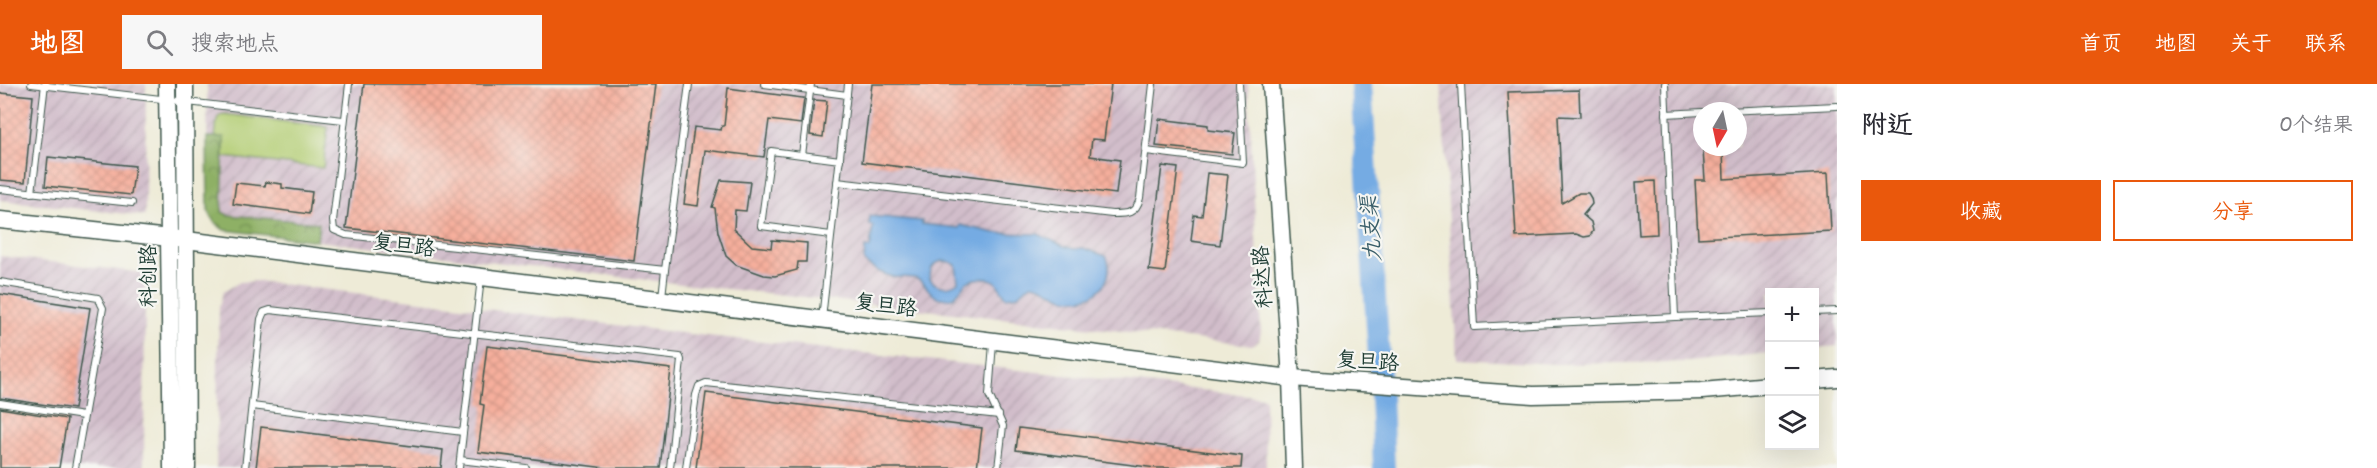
<!DOCTYPE html>
<html lang="zh">
<head>
<meta charset="utf-8">
<style>
  :root { --surface:#fff; --page:#f7f7f7; --text:#2b2b33; --muted:#7c7c81; --line:#e1e1e2; --accent:#ea580c }
  body { margin:0; font-family:"Shantell Sans","LXGW WenKai TC",sans-serif; background:var(--page); color:var(--text) }
  .controls { position:absolute; right:18px; bottom:18px; display:grid; overflow:hidden; border-radius:0px; box-shadow:0 6px 24px #0002 }
  .controls button { width:54px; height:54px; display:grid; place-items:center; padding:0; border:0; border-bottom:2px solid var(--line); background:var(--surface); color:var(--text); font:30px sans-serif }
  .compass { position:absolute; left:1693px; top:18px; width:54px; height:54px; border-radius:50%; background:var(--surface); box-shadow:0 6px 24px #0002; rotate:189deg }
  .list { margin:0; padding:0; list-style:none }
  h2 { display:flex; justify-content:space-between; align-items:center; height:78px; margin:0; padding:0 24px; font-size:26px }
  h2 small { font-size:20px; font-weight:400; color:var(--muted) }
  .actions { display:flex; gap:12px; padding:18px 24px }
  .actions a { flex:1; padding:14px 0; border:2px solid var(--accent); border-radius:0px; text-align:center; font-size:21px; color:var(--accent) }
  .actions .main { background:var(--accent); color:#fff }
  .icon { flex:none; width:33px; height:33px; fill:none; stroke:currentColor; stroke-width:2; stroke-linecap:round; stroke-linejoin:round }
  .map { position:relative; flex:none; width:1837px; height:384px; overflow:hidden }
  header { display:flex; align-items:center; gap:36px; box-sizing:border-box; height:84px; padding:0 30px; background:var(--accent); color:#fff }
  header strong { font-size:28px }
  nav { display:flex; gap:33px; margin-inline-start:auto; font-size:21px }
  .search { width:420px; height:54px; background:var(--page); display:flex; align-items:center; gap:15px; box-sizing:border-box; padding:0 21px; border-radius:0px; color:var(--muted); font-size:22px }
  main { display:flex }
  aside { flex:1; background:var(--surface) }
  .map>svg:first-child { display:block }
  .industrial { fill:url(#industrial-furrows); fill-rule:evenodd }
  .grass { fill:#b3cd73; stroke:#698554; stroke-width:1.5 }
  .forest { fill:url(#forest-crowns); stroke:#56764c; stroke-width:1.5 }
  .water { fill:#75abe3; stroke:#4a748c; stroke-width:1.5; fill-rule:evenodd }
  .lines { fill:none; stroke-linecap:round; stroke-linejoin:round }
  .river { stroke:#75abe3; stroke-width:22 }
  .building { fill:url(#building-cross-hatch) }
  .service-casing { stroke:#3e574c; stroke-width:8 }
  .tertiary-casing { stroke:#3e574c; stroke-width:19 }
  .service { stroke:#fff; stroke-width:6 }
  .tertiary { stroke:#fff; stroke-width:16 }
  .labels { text-anchor:middle; stroke-width:4.5; stroke-linejoin:round; paint-order:stroke }
  .street-label { font-size:21px; fill:#1f3d34; stroke:#f6f6f2 }
  .water-label { font-size:22px; font-style:italic; fill:#395e69; stroke:#f6f6f2 }
</style>
</head>
<body>
<header>
<strong>地图</strong>
<div class="search"><svg class="icon" aria-label="search" viewBox="0 0 24 24"><circle cx="10" cy="10" r="6"/><path d="M15 15l6 6"/></svg>搜索地点</div>
<nav><a>首页</a><a>地图</a><a>关于</a><a>联系</a></nav>
</header>
<main>
<div class="map">
<svg width="1837" height="384" viewBox="0 0 1837 384">
  <defs>
    <pattern id="industrial-furrows" width="10" height="10" patternUnits="userSpaceOnUse" patternTransform="scale(1.5)"><rect width="10" height="10" fill="#d1bdca"/><path d="M-1 1l2-2M0 10L10 0M9 11l2-2" fill="none" stroke="#b3a3ae"/></pattern>
    <pattern id="forest-crowns" width="20" height="18" patternUnits="userSpaceOnUse" patternTransform="scale(1.5)"><rect width="20" height="18" fill="#8eb065"/><path d="M2 6a3 3 0 1 1 6 0M12 15a3 3 0 1 1 6 0" fill="none" stroke="#739054"/></pattern>
    <pattern id="building-cross-hatch" width="8" height="8" patternUnits="userSpaceOnUse" patternTransform="scale(1.5)"><rect width="8" height="8" fill="#f6af9c"/><path d="M0 0l8 8M0 8l8-8" fill="none" stroke="#d29787"/></pattern>
  </defs>
  <rect width="100%" height="100%" fill="#f6f6f2"/>
  <filter id="ink" filterUnits="userSpaceOnUse"><feTurbulence type="fractalNoise" baseFrequency=".0167" numOctaves="2"/><feDisplacementMap in="SourceGraphic" scale="12" xChannelSelector="R" yChannelSelector="G"/><feConvolveMatrix kernelMatrix="1 2 1 2 8 2 1 2 1" color-interpolation-filters="sRGB"/></filter>
  <filter id="wash" filterUnits="userSpaceOnUse"><feTurbulence type="fractalNoise" baseFrequency=".008" numOctaves="4" result="noise"/><feDisplacementMap in="SourceGraphic" scale="24" xChannelSelector="R" yChannelSelector="G"/><feGaussianBlur stdDeviation="1.35" result="paint"/><feColorMatrix in="noise" values="0 0 0 0 0 0 0 0 0 0 0 0 0 0 0 0 0 1.4 0 .05"/><feComposite in="paint" operator="in"/></filter>
  <g filter="url(#wash)">
    <rect width="100%" height="100%" fill="#eeebd7"/>
    <!-- industrial -->
    <g class="industrial">
      <path d="M0,0H146L145,132L0,116Z"/>
      <path d="M207,0H1248L1261,248L1259,257L1252,261L690,201L224,146L214,138L208,126Z"/>
      <path d="M1441,0H1837V262L1815,264L1814,208H1770L1769,269L1688,278L1555,280L1457,275ZM1702,27H1738V63H1702Z"/>
      <path d="M0,172L145,189L144,384H0Z"/>
      <path d="M257,197L690,250L1265,313L1266,384H216L219,223L223,208L240,198Z"/>
    </g>
    <!-- grass -->
    <path class="grass" d="M224,30L328,43L323,84L224,73V54L215,53L217,35L220,31Z"/>
    <!-- forest -->
    <path class="forest" d="M207,53H224L222,128L228,131L319,139L317,157L224,146L214,138L208,126Z"/>
    <!-- water -->
    <path class="water" d="M870,132L922,137V140L959,144L960,141L995,149L1038,150L1064,162L1074,165L1083,164L1106,172C1110,179 1110,191 1105,199C1097,214 1077,218 1062,213C1051,210 1044,200 1031,200L1019,211L1006,213L995,197L987,194L974,195L967,198L953,214C927,217 933,204 917,195C910,192 902,194 894,193C882,191 873,184 864,178L865,163L870,164L873,142L869,141ZM942,177L950,178L956,181L958,198C949,205 937,204 930,195C930,185 932,180 942,177Z"/>
    <g class="lines">
      <!-- river -->
      <g class="river">
        <path d="M1361,0L1380,289"/>
        <path d="M1381,312L1384,384"/>
      </g>
    </g>
    <g id="blocks">
      <!-- building -->
      <g class="building">
        <path d="M364,0H656L634,177L346,144Z"/>
        <path d="M872,0H1111L1104,56L1092,55L1090,72L1120,76L1116,110L862,78Z"/>
        <path d="M728,4L802,14H804L801,40L769,36L764,73L705,66L698,122L684,120L694,43L721,46L722,42H724Z"/>
        <path d="M1579,6L1580,33L1558,32L1562,119L1579,109H1588L1591,114L1592,120L1583,131L1591,138L1593,147L1590,152L1584,153L1576,150L1516,153L1508,8Z"/>
        <path d="M0,9L33,12L25,98L0,96Z"/>
        <path d="M814,16L827,17L823,53L810,51Z"/>
        <path d="M1159,35L1208,41V46L1235,49L1232,70L1156,62Z"/>
        <path d="M1723,65L1724,95L1828,89L1831,147L1698,154L1695,96H1705L1703,66Z"/>
        <path d="M48,73L135,82L131,111L45,102Z"/>
        <path d="M1162,82L1178,84L1165,188L1149,186Z"/>
        <path d="M1207,89L1228,91L1220,161L1191,157L1194,131L1202,132Z"/>
        <path d="M721,96L750,98L746,127L735,126L734,145L752,162L771,164L772,156L807,159L806,178H798L797,186L775,192L764,191L736,181L726,172L718,148L715,124L712,123Z"/>
        <path d="M1655,97L1657,150L1639,151L1636,98Z"/>
        <path d="M266,98L282,100V104L312,108L309,130L233,120L236,99L265,102Z"/>
        <path d="M0,210L90,224L74,325L0,314Z"/>
        <path d="M487,262L671,285L660,384H606L478,368L484,321L480,320Z"/>
        <path d="M706,309L982,344L977,384H696Z"/>
        <path d="M0,324L67,335L59,384H0Z"/>
        <path d="M261,343L443,366L441,384H256Z"/>
        <path d="M1019,344L1242,372L1241,384H1156L1016,366Z"/>
      </g>
    </g>
  </g>
  <g filter="url(#ink)">
    <use href="#blocks" fill-opacity="0" stroke="#3e574c" stroke-width="1.5"/>
    <g class="lines">
      <!-- service casing -->
      <g class="service-casing">
        <g id="service">
          <path d="M31,0L343,36"/>
          <path d="M349,0L333,137L334,146L346,151L665,186L689,0"/>
          <path d="M764,0L847,11"/>
          <path d="M1461,0L1474,243L1675,233"/>
          <path d="M1665,0L1675,233L1770,229"/>
          <path d="M1727,27L1837,22"/>
          <path d="M1666,30L1702,28"/>
          <path d="M1146,67L1243,79L1239,0"/>
          <path d="M802,71L811,0"/>
          <path d="M837,98L1112,130C1127,130 1136,130 1140,114L1153,0"/>
          <path d="M0,105L132,119"/>
          <path d="M32,109L45,0"/>
          <path d="M831,151L761,142L771,67L840,76"/>
          <path d="M0,198L98,214L103,224L75,384"/>
          <path d="M662,213L665,186"/>
          <path d="M1814,228L1837,227"/>
          <path d="M822,235L848,0"/>
          <path d="M993,259L989,311L1003,342L998,384"/>
          <path d="M0,319L83,332"/>
          <path d="M252,322L463,348"/>
          <path d="M460,376L526,384"/>
          <path d="M245,384L261,235L264,228L270,226L680,273L681,276L670,384"/>
          <path d="M459,384L481,194"/>
          <path d="M686,384L696,311L699,302L706,299L999,331"/>
        </g>
      </g>
      <!-- tertiary casing -->
      <g class="tertiary-casing">
        <g id="tertiary">
          <path d="M167,0L172,384"/>
          <path d="M185,0L187,384"/>
          <path d="M1271,0L1291,294L1294,384"/>
          <path d="M0,136L170,154L1291,294L1533,311L1702,307L1770,301"/>
          <path d="M1814,296L1837,294"/>
        </g>
      </g>
      <!-- service -->
      <use href="#service" class="service"/>
      <!-- tertiary -->
      <use href="#tertiary" class="tertiary"/>
    </g>
  </g>
  <g class="labels">
    <!-- street labels -->
    <g class="street-label">
      <text transform="translate(404 161) rotate(7)" y="7">复旦路</text>
      <text transform="translate(148 192) rotate(-90)" y="7">科创路</text>
      <text transform="translate(1262 193) rotate(-94)" y="7">科达路</text>
      <text transform="translate(886 221) rotate(7)" y="7">复旦路</text>
      <text transform="translate(1368 277) rotate(4)" y="7">复旦路</text>
    </g>
    <!-- water labels -->
    <g class="water-label">
      <text transform="translate(1370 145) rotate(-94)" y="8">九支渠</text>
    </g>
  </g>
</svg>
<div class="controls">
<button>+</button>
<button>−</button>
<button><svg class="icon" aria-label="layers" viewBox="0 0 24 24"><path d="M12 4l9 5-9 5-9-5zM3 14l9 5 9-5"/></svg></button>
</div>
<svg class="compass" viewBox="-18 -18 36 36"><path d="M0-13l5 13h-10z" fill="#e53935"/><path d="M0 13l5-13h-10z" fill="#7c7c81"/></svg>
</div>
<aside>
<h2>附近<small>0个结果</small></h2>
<ul class="list">
</ul>
<div class="actions"><a class="main">收藏</a><a>分享</a></div>
</aside>
</main>
</body>
</html>
